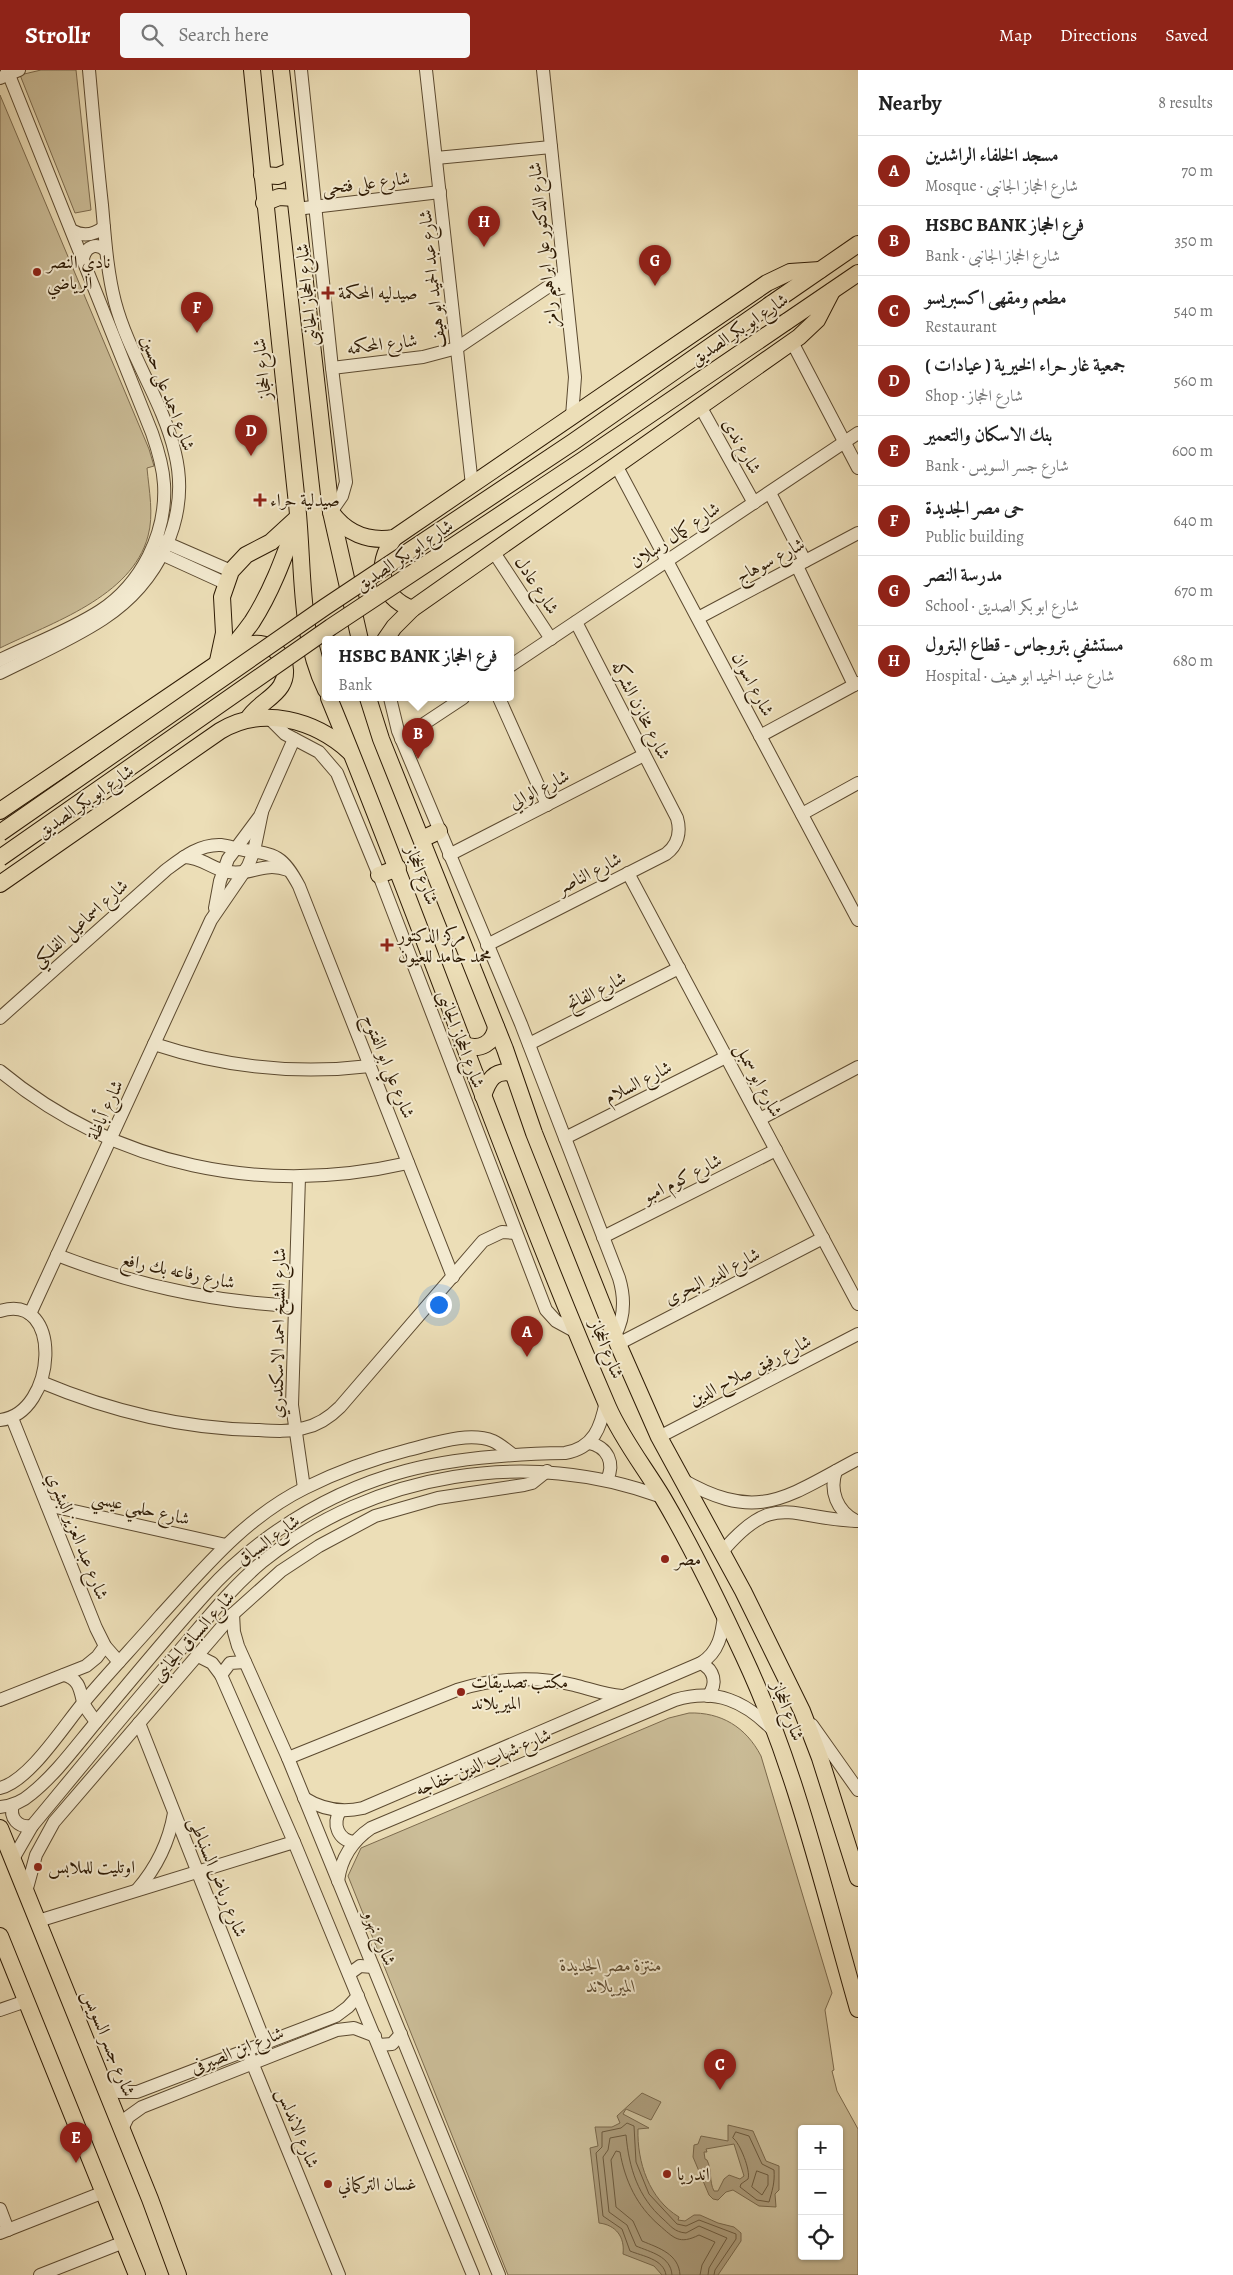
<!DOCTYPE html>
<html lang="en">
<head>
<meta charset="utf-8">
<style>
  :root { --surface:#fff; --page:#f6f6f6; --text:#222; --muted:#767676; --line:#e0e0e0; --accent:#8f2418 }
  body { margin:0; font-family:Alegreya,Amiri,serif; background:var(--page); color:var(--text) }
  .controls { position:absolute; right:15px; bottom:15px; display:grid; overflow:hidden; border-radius:5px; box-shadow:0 1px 4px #0004 }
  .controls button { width:45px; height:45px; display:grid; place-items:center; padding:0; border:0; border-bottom:1px solid var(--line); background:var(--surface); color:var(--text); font:25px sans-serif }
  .you { position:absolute; left:438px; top:1234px; width:18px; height:18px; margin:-12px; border:4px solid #fff; border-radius:50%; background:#1a73e8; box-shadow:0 0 0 8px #1a73e833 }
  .badge { display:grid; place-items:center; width:32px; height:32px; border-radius:50%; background:var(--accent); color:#fff; font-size:16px; font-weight:700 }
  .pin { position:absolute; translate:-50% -41px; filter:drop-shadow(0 1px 2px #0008) }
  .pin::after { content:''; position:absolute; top:26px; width:18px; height:15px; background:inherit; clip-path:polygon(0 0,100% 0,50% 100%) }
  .popup { position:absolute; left:322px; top:566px; width:192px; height:65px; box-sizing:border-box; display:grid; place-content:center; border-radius:5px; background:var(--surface); filter:drop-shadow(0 1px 4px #0005); font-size:16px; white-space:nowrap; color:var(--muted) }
  .popup b { font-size:19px; color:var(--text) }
  .popup::after { content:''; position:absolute; left:50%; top:100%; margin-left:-10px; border:10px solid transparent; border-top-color:var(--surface) }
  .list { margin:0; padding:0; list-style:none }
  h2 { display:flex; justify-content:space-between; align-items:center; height:65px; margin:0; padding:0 20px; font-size:21px }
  h2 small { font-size:16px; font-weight:400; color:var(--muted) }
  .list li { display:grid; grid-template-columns:32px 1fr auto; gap:15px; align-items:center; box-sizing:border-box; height:70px; padding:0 20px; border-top:1px solid var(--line) }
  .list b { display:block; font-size:19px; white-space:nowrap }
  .list p { margin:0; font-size:16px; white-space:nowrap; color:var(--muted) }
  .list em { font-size:16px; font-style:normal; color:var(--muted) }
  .icon { flex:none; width:28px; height:28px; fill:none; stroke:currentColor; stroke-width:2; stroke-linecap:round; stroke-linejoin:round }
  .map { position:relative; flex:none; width:858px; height:2205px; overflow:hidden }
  header { display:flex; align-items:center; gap:30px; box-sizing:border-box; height:70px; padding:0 25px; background:var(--accent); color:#fff }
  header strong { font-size:24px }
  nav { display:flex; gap:28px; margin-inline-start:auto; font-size:18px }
  .search { width:350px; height:45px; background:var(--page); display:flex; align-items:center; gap:12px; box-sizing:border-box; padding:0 18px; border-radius:5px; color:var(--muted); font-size:19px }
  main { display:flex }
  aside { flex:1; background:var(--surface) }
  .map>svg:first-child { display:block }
  .green { fill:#cbbd98; stroke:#7c6b4e; fill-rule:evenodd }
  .water { fill:#ab9b7a; stroke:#78674a; fill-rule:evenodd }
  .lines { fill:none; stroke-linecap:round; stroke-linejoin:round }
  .shore { stroke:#6c5a3e; stroke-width:1 }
  .minor-casing { stroke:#5c4a30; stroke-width:14 }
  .major-casing { stroke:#2c1903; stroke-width:18 }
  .minor { stroke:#f3ead0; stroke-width:12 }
  .major { stroke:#ecdeb7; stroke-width:16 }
  .major-bridge-casing { stroke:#2c1903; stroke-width:18; stroke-linecap:butt }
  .major-bridge { stroke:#ecdeb7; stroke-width:16 }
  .poi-dot { fill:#8f2418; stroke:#f3ead0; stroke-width:2 }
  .labels { text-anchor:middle; stroke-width:4; stroke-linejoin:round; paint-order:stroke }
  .street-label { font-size:18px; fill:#2c1903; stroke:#f3ead0 }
  .poi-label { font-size:18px; fill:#2c1903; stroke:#f3ead0; text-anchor:start }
  .park-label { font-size:18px; font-style:italic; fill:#5c4a30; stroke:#f3ead0 }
</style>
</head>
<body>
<header>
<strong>Strollr</strong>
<div class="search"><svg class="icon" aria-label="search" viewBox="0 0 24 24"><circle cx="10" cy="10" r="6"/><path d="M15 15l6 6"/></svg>Search here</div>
<nav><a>Map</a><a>Directions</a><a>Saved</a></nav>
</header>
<main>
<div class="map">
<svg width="858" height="2205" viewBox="0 0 858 2205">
  <rect width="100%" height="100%" fill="#ecdeb7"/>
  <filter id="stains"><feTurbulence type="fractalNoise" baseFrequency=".004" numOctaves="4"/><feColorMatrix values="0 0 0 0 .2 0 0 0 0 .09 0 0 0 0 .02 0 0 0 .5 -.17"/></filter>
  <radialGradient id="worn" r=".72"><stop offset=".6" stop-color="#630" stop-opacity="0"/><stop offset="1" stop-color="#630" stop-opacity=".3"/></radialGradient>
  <!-- green -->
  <g class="green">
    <path d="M41,0H76L91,140L75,143L20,5Z"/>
    <path d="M0,25L149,379L154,396L147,398C149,420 154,445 148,466C132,527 51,553 0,578Z"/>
    <path d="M689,1643C721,1642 746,1657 761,1686L832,1923L825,1940L834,2000L832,2001L837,2021L858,2059V2205H508L348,1806L361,1778L669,1648ZM802,2059H839V2186H802Z"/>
  </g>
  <!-- water -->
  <g class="water">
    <path d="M642,2023L661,2032L651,2050L626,2039L623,2044L649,2058L638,2059C637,2092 649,2129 679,2147L678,2150L685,2151L694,2145H700L718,2153L734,2157L741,2163V2171L718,2205H662L654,2196L623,2184C625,2167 616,2155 599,2153L590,2078L598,2076L595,2057H612L620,2053L617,2046Z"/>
    <path d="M728,2055L753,2061L766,2091L779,2096V2120L775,2124L776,2137L759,2136L733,2120L726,2122L718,2130L713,2129L709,2125L693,2087L694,2075L698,2074L701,2066L728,2071ZM734,2074L744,2106L740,2109L729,2105L724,2109L718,2121H714C709,2112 712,2100 707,2090L705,2089L704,2082H707L706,2079Z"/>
  </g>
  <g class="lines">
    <!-- shore -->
    <g class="shore">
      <path d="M736,2062L749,2066L762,2094L774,2100C775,2113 772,2121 769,2132L757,2130L740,2117L741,2114L748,2109C751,2101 740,2073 733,2068Z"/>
      <path d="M757,2101L768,2105V2115L762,2125L752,2117Z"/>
      <path d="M666,2205C664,2189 642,2186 630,2181L622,2159L603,2146L596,2083L602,2077V2062L621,2058L627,2053L634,2056L636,2092L649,2124L677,2154L686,2156L699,2150L736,2164V2169L715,2200L714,2205"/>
      <path d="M672,2205C671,2186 650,2182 636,2176L627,2155L609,2142L603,2087L608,2080L610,2068L626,2065C629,2098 638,2127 663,2149C671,2156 674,2162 686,2163L699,2156L727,2168L709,2198L708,2205"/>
      <path d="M680,2205C679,2184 659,2178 642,2171L633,2151L616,2137L611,2090L616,2081L620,2082C625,2111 637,2136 659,2155C674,2168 679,2175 699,2165L715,2172L702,2195L700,2205"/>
    </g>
    <!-- minor casing -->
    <g class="minor-casing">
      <g id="minor">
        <path d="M301,0L332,298L346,412L342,426L331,442"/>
        <path d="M426,0L472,415"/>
        <path d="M543,0L575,307L572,346"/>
        <path d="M0,8L19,0"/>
        <path d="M436,88L551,77"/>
        <path d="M296,139L440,122"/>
        <path d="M73,161C84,167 94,165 104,157"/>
        <path d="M83,188C86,176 97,172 106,181"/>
        <path d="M792,272L858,398"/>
        <path d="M332,298L423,287L457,278L564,206"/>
        <path d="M700,336L754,433"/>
        <path d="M616,395L858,850"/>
        <path d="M770,423L805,491"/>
        <path d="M162,471L231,501"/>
        <path d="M493,481L551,569"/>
        <path d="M157,482L225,513"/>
        <path d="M797,496L854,615"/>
        <path d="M698,548L858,463"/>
        <path d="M0,590C33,574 69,561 100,541C141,514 167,464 164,414C163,396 158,380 152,363L7,0"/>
        <path d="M510,596L858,363"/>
        <path d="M0,603C34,586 71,570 103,549C158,513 191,448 175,383C163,331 129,285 115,232C107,201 105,168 102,135C97,90 93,45 89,0"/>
        <path d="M390,628L398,661L521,954L619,1208C625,1228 625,1247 615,1265"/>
        <path d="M499,628L547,735"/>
        <path d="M268,647L285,664L319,682L337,703L379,805L546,1240L556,1251L578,1263"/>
        <path d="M760,666L858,613"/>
        <path d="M401,669L463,628"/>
        <path d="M802,744L858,713"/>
        <path d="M449,785L644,685"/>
        <path d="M184,787C202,787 213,800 229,802C251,806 263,791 288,800"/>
        <path d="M628,803L858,1234"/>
        <path d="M215,838L220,811L228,789L260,746L294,669"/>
        <path d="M487,875L666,784C678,775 681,762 677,748L576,552"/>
        <path d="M0,948L166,800C182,788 199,774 221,775C229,776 237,779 244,780C276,784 283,786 299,816L453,1207"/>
        <path d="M154,974C224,997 296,1005 370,996"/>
        <path d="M529,974L679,898"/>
        <path d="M0,1001C116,1097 263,1126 408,1093"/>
        <path d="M760,1049L858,997"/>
        <path d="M565,1068L726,987"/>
        <path d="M299,1107L292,1335L304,1418"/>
        <path d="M603,1167L776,1080"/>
        <path d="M57,1185C134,1215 213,1232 295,1236"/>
        <path d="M0,1241C64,1221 57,1344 0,1350"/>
        <path d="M30,1244L211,850L248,796L254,781L262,742"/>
        <path d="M618,1274L823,1168"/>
        <path d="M41,1312C110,1341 184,1359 259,1360C274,1361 290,1362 304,1358C318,1355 330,1347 340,1337L483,1171L502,1162L516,1163"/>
        <path d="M12,1348L96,1558L105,1576L119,1592"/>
        <path d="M659,1367L858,1264"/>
        <path d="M589,1373C608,1377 615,1393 607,1410"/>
        <path d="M836,1401C829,1421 837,1441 856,1451"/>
        <path d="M681,1409C759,1454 786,1427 858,1389"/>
        <path d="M47,1435L226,1475"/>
        <path d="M721,1483C775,1419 789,1449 858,1451"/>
        <path d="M233,1544L234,1562L238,1576L288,1688L499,2205"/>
        <path d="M198,1586L212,1593L221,1605L294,1772L473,2205"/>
        <path d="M701,1593C714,1600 718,1613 708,1626"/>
        <path d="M64,1605C79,1609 80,1619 83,1632C85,1638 92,1646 96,1652"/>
        <path d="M221,1605L230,1593L245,1592"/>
        <path d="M0,1630L86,1596L97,1587L105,1576"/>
        <path d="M139,1653L265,1973"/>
        <path d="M812,1655L858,1720"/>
        <path d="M288,1688L457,1620C495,1608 535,1606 574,1615C590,1619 605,1625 622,1626"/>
        <path d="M0,1718C29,1711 63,1657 83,1633C108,1603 135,1575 161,1545C204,1498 246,1447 305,1418C337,1402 373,1389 408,1380C433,1374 468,1361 493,1371C500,1374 506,1380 512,1384"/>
        <path d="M304,1728C323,1740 342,1743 363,1738L701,1593C719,1582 722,1564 724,1545"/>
        <path d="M13,1735C9,1748 18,1758 32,1756"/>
        <path d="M0,1737C12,1736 22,1732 31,1724C56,1704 76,1676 97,1651C133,1608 169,1564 207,1522C224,1503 243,1486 263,1471C359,1399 448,1385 565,1383C594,1378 601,1357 606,1331"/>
        <path d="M340,1741C332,1754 338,1770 354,1772"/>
        <path d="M13,1789L32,1756C81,1697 129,1638 180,1580C206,1550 231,1518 262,1492C373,1402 529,1377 662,1427"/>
        <path d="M338,1811C341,1788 352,1771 371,1758L675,1630C716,1618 745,1631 774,1661"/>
        <path d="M137,1820C157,1797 169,1772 174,1743"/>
        <path d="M26,1822L36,1785L54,1752L233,1544L281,1501L319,1476L375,1446L438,1428L524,1415L532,1413L547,1401"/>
        <path d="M38,1851L294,1772"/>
        <path d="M349,1904L360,1896L373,1897"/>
        <path d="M0,1940L26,1931"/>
        <path d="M379,1975L392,1974L401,1964"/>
        <path d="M249,1985L339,2205"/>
        <path d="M104,2014L119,2022H137L336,1946L348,1937L358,1926"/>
        <path d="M122,2059L128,2047L142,2037L337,1960L354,1958L375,1966"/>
        <path d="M0,2139L8,2160"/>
        <path d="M0,2163L104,2122"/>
        <path d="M40,2205L124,2172"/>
      </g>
    </g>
    <!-- major casing -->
    <g class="major-casing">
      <g id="major">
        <path d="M252,0C266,145 282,289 297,434C304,496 298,563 326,620"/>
        <path d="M281,0L331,442L360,570"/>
        <path d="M262,105L278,106L292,100"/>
        <path d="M264,133L279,127L295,128"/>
        <path d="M771,234L858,174"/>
        <path d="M786,252L858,203"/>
        <path d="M331,442C346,463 368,472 394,468L767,213L790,202L820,200"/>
        <path d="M394,468C375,495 379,526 412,539"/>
        <path d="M385,570L394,557L412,539L799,267L817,250L832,221"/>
        <path d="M229,586C236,582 244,575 253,574C277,571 293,596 281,616C273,629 256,635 248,649"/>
        <path d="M218,591L224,563L222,527L231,501L246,485L271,472L295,450"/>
        <path d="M329,628C426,863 507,1103 608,1337C622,1369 645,1398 663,1428C693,1479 719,1533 744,1587C796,1698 824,1821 858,1939"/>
        <path d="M368,628L381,669L505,979L534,1063L618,1274L659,1367L743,1521L802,1641L820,1688L858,1808"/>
        <path d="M0,741L218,593C230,580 242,566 252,552C272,521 284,487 296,454"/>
        <path d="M422,769L439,761"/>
        <path d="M379,805L398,798"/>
        <path d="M0,814L220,661C262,635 315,650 350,682"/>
        <path d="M465,975C480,981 494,973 496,957"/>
        <path d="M483,1026C488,1011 494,999 512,1003"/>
        <path d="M0,1758L150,2129L178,2205"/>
        <path d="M0,1866L137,2205"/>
      </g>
    </g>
    <!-- minor -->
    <use href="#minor" class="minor"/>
    <!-- major -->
    <use href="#major" class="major"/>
    <!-- major-bridge casing -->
    <g class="major-bridge-casing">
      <g id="major-bridge">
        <path d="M0,763L325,537L573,372L771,234"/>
        <path d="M0,788L331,557L583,390L786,252"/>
      </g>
    </g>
    <!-- major-bridge -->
    <use href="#major-bridge" class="major-bridge"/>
  </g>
  <!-- markers -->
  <g class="poi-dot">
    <circle cx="37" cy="202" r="5"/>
    <path d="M325.5 215.5h5v5h5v5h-5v5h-5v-5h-5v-5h5z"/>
    <path d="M257.5 422.5h5v5h5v5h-5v5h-5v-5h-5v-5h5z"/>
    <path d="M384.5 867.5h5v5h5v5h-5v5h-5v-5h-5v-5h5z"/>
    <circle cx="665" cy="1489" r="5"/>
    <circle cx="461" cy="1622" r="5"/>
    <circle cx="38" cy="1797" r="5"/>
    <circle cx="667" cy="2104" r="5"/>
    <circle cx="328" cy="2114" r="5"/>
  </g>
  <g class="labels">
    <!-- street labels -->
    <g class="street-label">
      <text transform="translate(366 113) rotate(-7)" y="6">شارع على فتحى</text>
      <text transform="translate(543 175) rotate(-96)" y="6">شارع الدكتور على ابراهيم رامز</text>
      <text transform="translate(432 209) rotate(-96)" y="6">شارع عبد الحميد ابو هيف</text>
      <text transform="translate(307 225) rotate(-96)" y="6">شارع الحجاز الجانبى</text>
      <text transform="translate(739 259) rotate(-34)" y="6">شارع ابو بكر الصديق</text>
      <text transform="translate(382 274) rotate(-7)" y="6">شارع المحكمه</text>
      <text transform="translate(262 299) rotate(-96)" y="6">شارع الحجاز</text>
      <text transform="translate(168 323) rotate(69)" y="6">شارع احمد على حسين</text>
      <text transform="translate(742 376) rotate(61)" y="6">شارع ندى</text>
      <text transform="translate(675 465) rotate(-34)" y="6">شارع كمال رسلان</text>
      <text transform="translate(404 485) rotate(-34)" y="6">شارع ابو بكر الصديق</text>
      <text transform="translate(770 490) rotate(-28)" y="6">شارع سوهاج</text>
      <text transform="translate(537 515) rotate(57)" y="6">شارع عادل</text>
      <text transform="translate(753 614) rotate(62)" y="6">شارع اسوان</text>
      <text transform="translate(641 640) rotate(63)" y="6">شارع مخازن الشركه</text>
      <text transform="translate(539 719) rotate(-27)" y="6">شارع الوالي</text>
      <text transform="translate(85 731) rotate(-35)" y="6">شارع ابو بكر الصديق</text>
      <text transform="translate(589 803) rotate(-27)" y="6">شارع الناصر</text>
      <text transform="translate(422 805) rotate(69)" y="6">شارع الحجاز</text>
      <text transform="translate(80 853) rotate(-42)" y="6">شارع اسماعيل الفلكي</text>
      <text transform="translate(596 921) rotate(-27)" y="6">شارع الفاتح</text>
      <text transform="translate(461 969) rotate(69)" y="6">شارع الحجاز الجانبى</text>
      <text transform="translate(389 996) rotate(68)" y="6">شارع علي ابو الفتوح</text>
      <text transform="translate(759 1010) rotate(62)" y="6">شارع ابو سمبل</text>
      <text transform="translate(638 1012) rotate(-27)" y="6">شارع السلام</text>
      <text transform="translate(105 1040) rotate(-66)" y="6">شارع أباظة</text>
      <text transform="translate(682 1108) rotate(-27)" y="6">شارع كوم امبو</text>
      <text transform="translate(178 1201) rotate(12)" y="6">شارع رفاعه بك رافع</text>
      <text transform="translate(712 1206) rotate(-27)" y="6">شارع الدير البحرى</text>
      <text transform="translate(278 1263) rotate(-89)" y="6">شارع الشيخ احمد الاسكندري</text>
      <text transform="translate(607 1279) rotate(68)" y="6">شارع الحجاز</text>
      <text transform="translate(750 1300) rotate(-27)" y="6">شارع رفيق صلاح الدين</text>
      <text transform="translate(141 1438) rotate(13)" y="6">شارع حلمي عيسي</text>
      <text transform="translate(78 1466) rotate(68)" y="6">شارع عبد العزيز البشري</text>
      <text transform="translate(268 1470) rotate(-36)" y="6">شارع السباق</text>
      <text transform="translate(193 1566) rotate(-48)" y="6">شارع السباق الجانبى</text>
      <text transform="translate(788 1641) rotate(69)" y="6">شارع الحجاز</text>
      <text transform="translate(483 1692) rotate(-23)" y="6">شارع شهاب الدين خفاجه</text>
      <text transform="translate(218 1807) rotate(68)" y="6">شارع رياض السنباطى</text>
      <text transform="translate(380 1868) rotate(68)" y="6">شارع نهرو</text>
      <text transform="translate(109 1973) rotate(68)" y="6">شارع جسر السويس</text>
      <text transform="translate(237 1980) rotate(-22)" y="6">شارع ابن الصيرفى</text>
      <text transform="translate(298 2058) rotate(68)" y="6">شارع الاندلس</text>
    </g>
    <!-- poi labels -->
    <g class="poi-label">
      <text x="47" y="198">نادي النصر<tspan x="47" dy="21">الرياضي</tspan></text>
      <text x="338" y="229">صيدليه المحكمة</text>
      <text x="270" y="436">صيدلية حراء</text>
      <text x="398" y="871">مركز الدكتور<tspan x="398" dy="21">محمد حامد للعيون</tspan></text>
      <text x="675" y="1495">مصر</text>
      <text x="471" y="1618">مكتب تصديقات<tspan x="471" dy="21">الميريلاند</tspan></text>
      <text x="48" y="1803">اوتليت للملابس</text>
      <text x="677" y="2110">اندريا</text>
      <text x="338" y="2120">غسان التركماني</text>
    </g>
    <!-- park labels -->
    <g class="park-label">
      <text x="611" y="1901">منتزة مصر الجديدة<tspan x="611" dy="21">الميريلاند</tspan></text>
    </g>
  </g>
  <rect width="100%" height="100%" filter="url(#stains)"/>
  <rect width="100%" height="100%" fill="url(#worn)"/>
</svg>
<div class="controls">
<button>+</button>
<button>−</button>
<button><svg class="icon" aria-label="locate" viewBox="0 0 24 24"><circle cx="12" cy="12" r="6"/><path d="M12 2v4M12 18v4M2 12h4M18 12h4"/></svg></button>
</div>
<div class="you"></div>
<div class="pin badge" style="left:527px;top:1287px">A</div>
<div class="pin badge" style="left:418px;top:689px">B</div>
<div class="popup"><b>HSBC BANK فرع الحجاز</b>Bank</div>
<div class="pin badge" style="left:720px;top:2020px">C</div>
<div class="pin badge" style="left:251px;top:386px">D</div>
<div class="pin badge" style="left:76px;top:2093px">E</div>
<div class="pin badge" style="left:197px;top:263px">F</div>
<div class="pin badge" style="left:655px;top:216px">G</div>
<div class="pin badge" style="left:484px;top:177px">H</div>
</div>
<aside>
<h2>Nearby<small>8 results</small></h2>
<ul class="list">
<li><span class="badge">A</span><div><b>مسجد الخلفاء الراشدين</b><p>Mosque · شارع الحجاز الجانبى</p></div><em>70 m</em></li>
<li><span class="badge">B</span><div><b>HSBC BANK فرع الحجاز</b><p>Bank · شارع الحجاز الجانبى</p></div><em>350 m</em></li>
<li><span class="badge">C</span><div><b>مطعم ومقهى اكسبريسو</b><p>Restaurant</p></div><em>540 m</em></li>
<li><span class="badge">D</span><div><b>جمعية غار حراء الخيرية ( عيادات )</b><p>Shop · شارع الحجاز</p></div><em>560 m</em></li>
<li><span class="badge">E</span><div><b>بنك الاسكان والتعمير</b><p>Bank · شارع جسر السويس</p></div><em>600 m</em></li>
<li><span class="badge">F</span><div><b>حى مصر الجديدة</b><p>Public building</p></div><em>640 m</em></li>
<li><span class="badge">G</span><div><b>مدرسة النصر</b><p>School · شارع ابو بكر الصديق</p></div><em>670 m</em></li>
<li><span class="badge">H</span><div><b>مستشفي بتروجاس - قطاع البترول</b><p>Hospital · شارع عبد الحميد ابو هيف</p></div><em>680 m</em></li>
</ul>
</aside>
</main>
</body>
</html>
